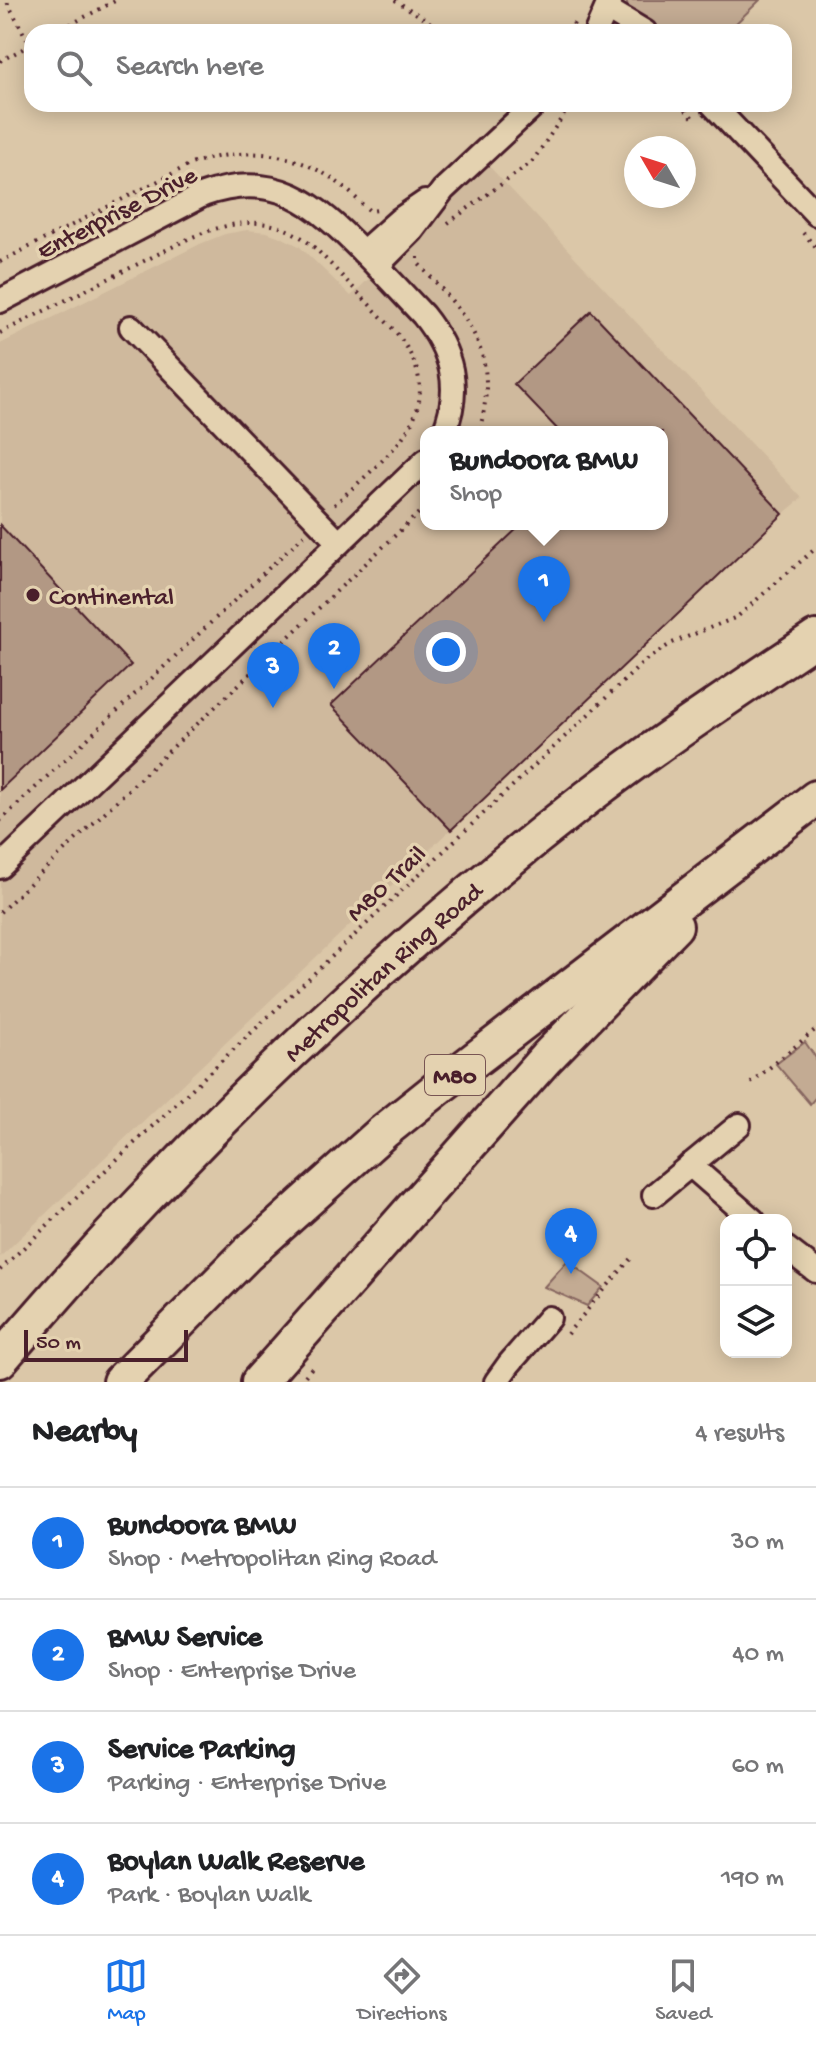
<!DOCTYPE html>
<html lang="en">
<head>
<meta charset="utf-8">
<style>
  :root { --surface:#fff; --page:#f6f6f6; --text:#202124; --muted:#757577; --line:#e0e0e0; --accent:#1a73e8 }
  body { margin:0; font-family:"Gochi Hand",sans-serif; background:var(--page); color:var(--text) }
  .controls { position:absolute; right:24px; bottom:24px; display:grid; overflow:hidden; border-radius:16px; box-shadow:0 4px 20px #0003 }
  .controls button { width:72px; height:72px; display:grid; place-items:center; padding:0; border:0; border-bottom:2px solid var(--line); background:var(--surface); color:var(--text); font:40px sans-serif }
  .compass { position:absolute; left:624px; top:136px; width:72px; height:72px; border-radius:50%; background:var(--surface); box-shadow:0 4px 20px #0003; rotate:309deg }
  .scale { position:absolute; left:24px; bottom:20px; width:164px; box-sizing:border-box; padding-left:8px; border:4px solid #4a1f2b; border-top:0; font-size:22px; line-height:28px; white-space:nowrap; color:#4a1f2b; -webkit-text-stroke:6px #e4d2b0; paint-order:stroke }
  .you { position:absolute; left:446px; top:652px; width:28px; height:28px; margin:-20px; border:6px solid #fff; border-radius:50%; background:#1a73e8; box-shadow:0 0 0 12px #1a73e833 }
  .badge { display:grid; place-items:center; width:52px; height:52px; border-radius:50%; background:var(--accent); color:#fff; font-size:26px; font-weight:700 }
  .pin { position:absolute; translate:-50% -66px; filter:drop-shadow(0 2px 4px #0008) }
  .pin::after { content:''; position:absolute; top:42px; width:28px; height:24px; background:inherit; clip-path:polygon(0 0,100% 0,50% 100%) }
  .popup { position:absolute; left:420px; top:426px; width:248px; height:104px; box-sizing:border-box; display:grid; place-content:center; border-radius:16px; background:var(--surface); filter:drop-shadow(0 2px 6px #0005); font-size:26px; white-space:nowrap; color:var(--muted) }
  .popup b { font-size:30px; color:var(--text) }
  .popup::after { content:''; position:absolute; left:50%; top:100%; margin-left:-16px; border:16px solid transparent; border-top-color:var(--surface) }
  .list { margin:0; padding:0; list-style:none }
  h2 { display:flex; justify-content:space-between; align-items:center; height:104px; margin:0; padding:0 32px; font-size:34px }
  h2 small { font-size:26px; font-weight:400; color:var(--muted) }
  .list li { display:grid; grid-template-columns:52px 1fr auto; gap:24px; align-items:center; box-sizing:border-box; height:112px; padding:0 32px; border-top:2px solid var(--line) }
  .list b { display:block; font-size:30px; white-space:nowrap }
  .list p { margin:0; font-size:26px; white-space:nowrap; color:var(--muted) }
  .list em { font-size:26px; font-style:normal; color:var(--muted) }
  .icon { flex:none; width:44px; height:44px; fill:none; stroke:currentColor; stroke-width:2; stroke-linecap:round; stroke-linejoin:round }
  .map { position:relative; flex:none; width:816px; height:1382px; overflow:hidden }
  .search { position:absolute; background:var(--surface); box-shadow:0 4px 20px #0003; left:24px; right:24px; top:24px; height:88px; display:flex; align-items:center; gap:20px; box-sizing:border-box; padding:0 28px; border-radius:24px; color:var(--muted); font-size:30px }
  .sheet { height:552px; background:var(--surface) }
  nav { display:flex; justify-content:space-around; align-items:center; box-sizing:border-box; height:112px; border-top:2px solid var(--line); background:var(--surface); font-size:22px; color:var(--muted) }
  nav a { display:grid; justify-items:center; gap:4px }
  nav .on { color:var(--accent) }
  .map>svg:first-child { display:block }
  .built { fill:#cfb99d; fill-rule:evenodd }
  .green { fill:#c3ab93; stroke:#86655f; stroke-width:2 }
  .building { fill:#b29884; stroke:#4a1f2b; stroke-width:2 }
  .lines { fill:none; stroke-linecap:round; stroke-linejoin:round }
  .minor-casing { stroke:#4a1f2b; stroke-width:28 }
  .highway-casing { stroke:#4a1f2b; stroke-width:40 }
  .path { stroke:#4a1f2b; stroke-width:4; stroke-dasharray:2 6; stroke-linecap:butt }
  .minor { stroke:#e4d2b0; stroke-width:22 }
  .highway { stroke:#e4d2b0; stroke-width:34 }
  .poi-dot { fill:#4a1f2b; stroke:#e4d2b0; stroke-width:3 }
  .labels { text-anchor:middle; stroke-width:7; stroke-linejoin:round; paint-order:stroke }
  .shield { fill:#e4d2b0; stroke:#785553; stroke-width:2 }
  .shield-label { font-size:24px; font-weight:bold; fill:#4a1f2b }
  .street-label { font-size:26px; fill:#4a1f2b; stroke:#e4d2b0 }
  .poi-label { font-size:26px; fill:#4a1f2b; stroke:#e4d2b0; text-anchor:start }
</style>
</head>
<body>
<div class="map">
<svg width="816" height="1382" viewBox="0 0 816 1382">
  <rect width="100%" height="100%" fill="#dbc7a8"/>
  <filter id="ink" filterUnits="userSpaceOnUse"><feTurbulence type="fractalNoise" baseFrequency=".0125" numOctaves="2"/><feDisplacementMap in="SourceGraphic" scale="16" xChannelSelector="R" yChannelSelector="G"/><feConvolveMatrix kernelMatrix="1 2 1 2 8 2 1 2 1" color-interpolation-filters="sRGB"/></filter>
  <g filter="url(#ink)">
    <!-- built -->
    <path class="built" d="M487,164L802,498L783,514L0,1257V344L200,244L225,234L247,230L267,232L283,238L299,246L351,296ZM426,432H662V524H426Z"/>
    <!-- green -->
    <g class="green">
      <path d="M626,0H760L727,32H653L637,20L629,9Z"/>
      <path d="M805,1042L816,1058V1097L810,1104L776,1064Z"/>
      <path d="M567,1261L603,1287L587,1306L544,1287Z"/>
    </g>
    <!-- building -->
    <g class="building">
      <path d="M591,311L783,514L451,830L331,705L522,524H662V432H560L514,384Z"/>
      <path d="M0,525L131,665L0,790Z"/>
    </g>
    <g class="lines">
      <!-- minor casing -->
      <g class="minor-casing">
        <g id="minor">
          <path d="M607,9L645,32"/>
          <path d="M596,32L610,0"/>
          <path d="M712,104L816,214"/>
          <path d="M363,252L400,219L425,202"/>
          <path d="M377,266L412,231L443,190L535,104"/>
          <path d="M0,301L203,195C275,169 315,203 364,253C384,273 403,294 423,315C452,351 462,388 444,432"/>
          <path d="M131,327L339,543"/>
          <path d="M0,867L426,460"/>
          <path d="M690,1165L753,1220"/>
          <path d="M654,1195L739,1125"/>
          <path d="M786,1248L816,1271"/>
          <path d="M496,1382L509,1364L549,1318"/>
        </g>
      </g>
      <!-- highway casing -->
      <g class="highway-casing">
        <g id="highway">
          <path id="s1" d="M0,1360C53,1299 106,1238 162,1181C293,1044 439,913 588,797C661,741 739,690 816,638"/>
          <path d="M120,1382L247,1254L383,1132L443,1084L816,798"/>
          <path d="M259,1382L546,1058L675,926"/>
        </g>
      </g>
      <!-- path -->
      <g class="path">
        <path d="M395,0L445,32"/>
        <path d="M56,32L117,0"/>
        <path d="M569,32L576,20"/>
        <path d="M0,61L30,45L6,0"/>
        <path d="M680,104L695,120"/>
        <path d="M448,223L532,162L571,104"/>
        <path d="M803,233L816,247"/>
        <path d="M418,257V263C469,318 501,352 479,432"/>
        <path d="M0,262L191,164C245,146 295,150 341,185C352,193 360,203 370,211L378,210"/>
        <path d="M0,333L190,238C236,219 277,213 316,249L395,331C458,410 388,454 333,506"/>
        <path d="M0,821L304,535"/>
        <path d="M0,912L426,506"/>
        <path d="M751,1083L816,1029"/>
        <path d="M0,1270L646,660L672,643L737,617L816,548"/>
        <path d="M567,1334L632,1257"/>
        <path d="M300,1382L314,1365"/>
      </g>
      <!-- minor -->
      <use href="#minor" class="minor"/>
      <!-- highway -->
      <use href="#highway" class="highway"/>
    </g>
  </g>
  <!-- markers -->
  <circle class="poi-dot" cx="33" cy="595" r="8"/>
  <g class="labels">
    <!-- shield labels -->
    <rect class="shield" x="425" y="1055" width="60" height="40" rx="6"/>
    <g class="shield-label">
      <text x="455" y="1083">M80</text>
    </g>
    <!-- street labels -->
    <g class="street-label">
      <text transform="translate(116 211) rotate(-27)" y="9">Enterprise Drive</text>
      <text transform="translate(385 882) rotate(-43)" y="9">M80 Trail</text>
      <text dy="9" stroke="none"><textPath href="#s1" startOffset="546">Metropolitan Ring Road</textPath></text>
    </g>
    <!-- poi labels -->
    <g class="poi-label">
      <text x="49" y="604">Continental</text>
    </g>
  </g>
</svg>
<div class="controls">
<button><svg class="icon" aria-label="locate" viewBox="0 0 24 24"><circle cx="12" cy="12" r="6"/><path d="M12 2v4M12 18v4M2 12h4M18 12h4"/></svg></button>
<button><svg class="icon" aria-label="layers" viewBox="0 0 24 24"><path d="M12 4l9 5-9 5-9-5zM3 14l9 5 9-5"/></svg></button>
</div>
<svg class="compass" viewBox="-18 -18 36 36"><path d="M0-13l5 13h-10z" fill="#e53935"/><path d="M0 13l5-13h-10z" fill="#757577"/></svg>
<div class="scale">50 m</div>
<div class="you"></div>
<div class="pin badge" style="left:544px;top:622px">1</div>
<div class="popup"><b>Bundoora BMW</b>Shop</div>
<div class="pin badge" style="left:334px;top:689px">2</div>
<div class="pin badge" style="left:273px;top:708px">3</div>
<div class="pin badge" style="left:571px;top:1274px">4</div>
<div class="search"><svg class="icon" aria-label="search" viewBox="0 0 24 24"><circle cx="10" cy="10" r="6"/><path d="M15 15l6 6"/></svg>Search here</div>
</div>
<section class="sheet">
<h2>Nearby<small>4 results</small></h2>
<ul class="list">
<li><span class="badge">1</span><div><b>Bundoora BMW</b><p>Shop · Metropolitan Ring Road</p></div><em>30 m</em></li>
<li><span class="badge">2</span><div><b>BMW Service</b><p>Shop · Enterprise Drive</p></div><em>40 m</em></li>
<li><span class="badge">3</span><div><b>Service Parking</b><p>Parking · Enterprise Drive</p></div><em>60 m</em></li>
<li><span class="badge">4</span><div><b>Boylan Walk Reserve</b><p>Park · Boylan Walk</p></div><em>190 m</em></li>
</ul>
</section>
<nav>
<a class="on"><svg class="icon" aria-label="map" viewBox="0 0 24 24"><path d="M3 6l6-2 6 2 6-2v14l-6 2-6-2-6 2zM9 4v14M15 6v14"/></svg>Map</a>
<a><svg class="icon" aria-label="directions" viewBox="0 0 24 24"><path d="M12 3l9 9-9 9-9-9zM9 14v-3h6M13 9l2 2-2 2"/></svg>Directions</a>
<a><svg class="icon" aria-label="saved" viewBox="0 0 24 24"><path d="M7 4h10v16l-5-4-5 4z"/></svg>Saved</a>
</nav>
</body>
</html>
